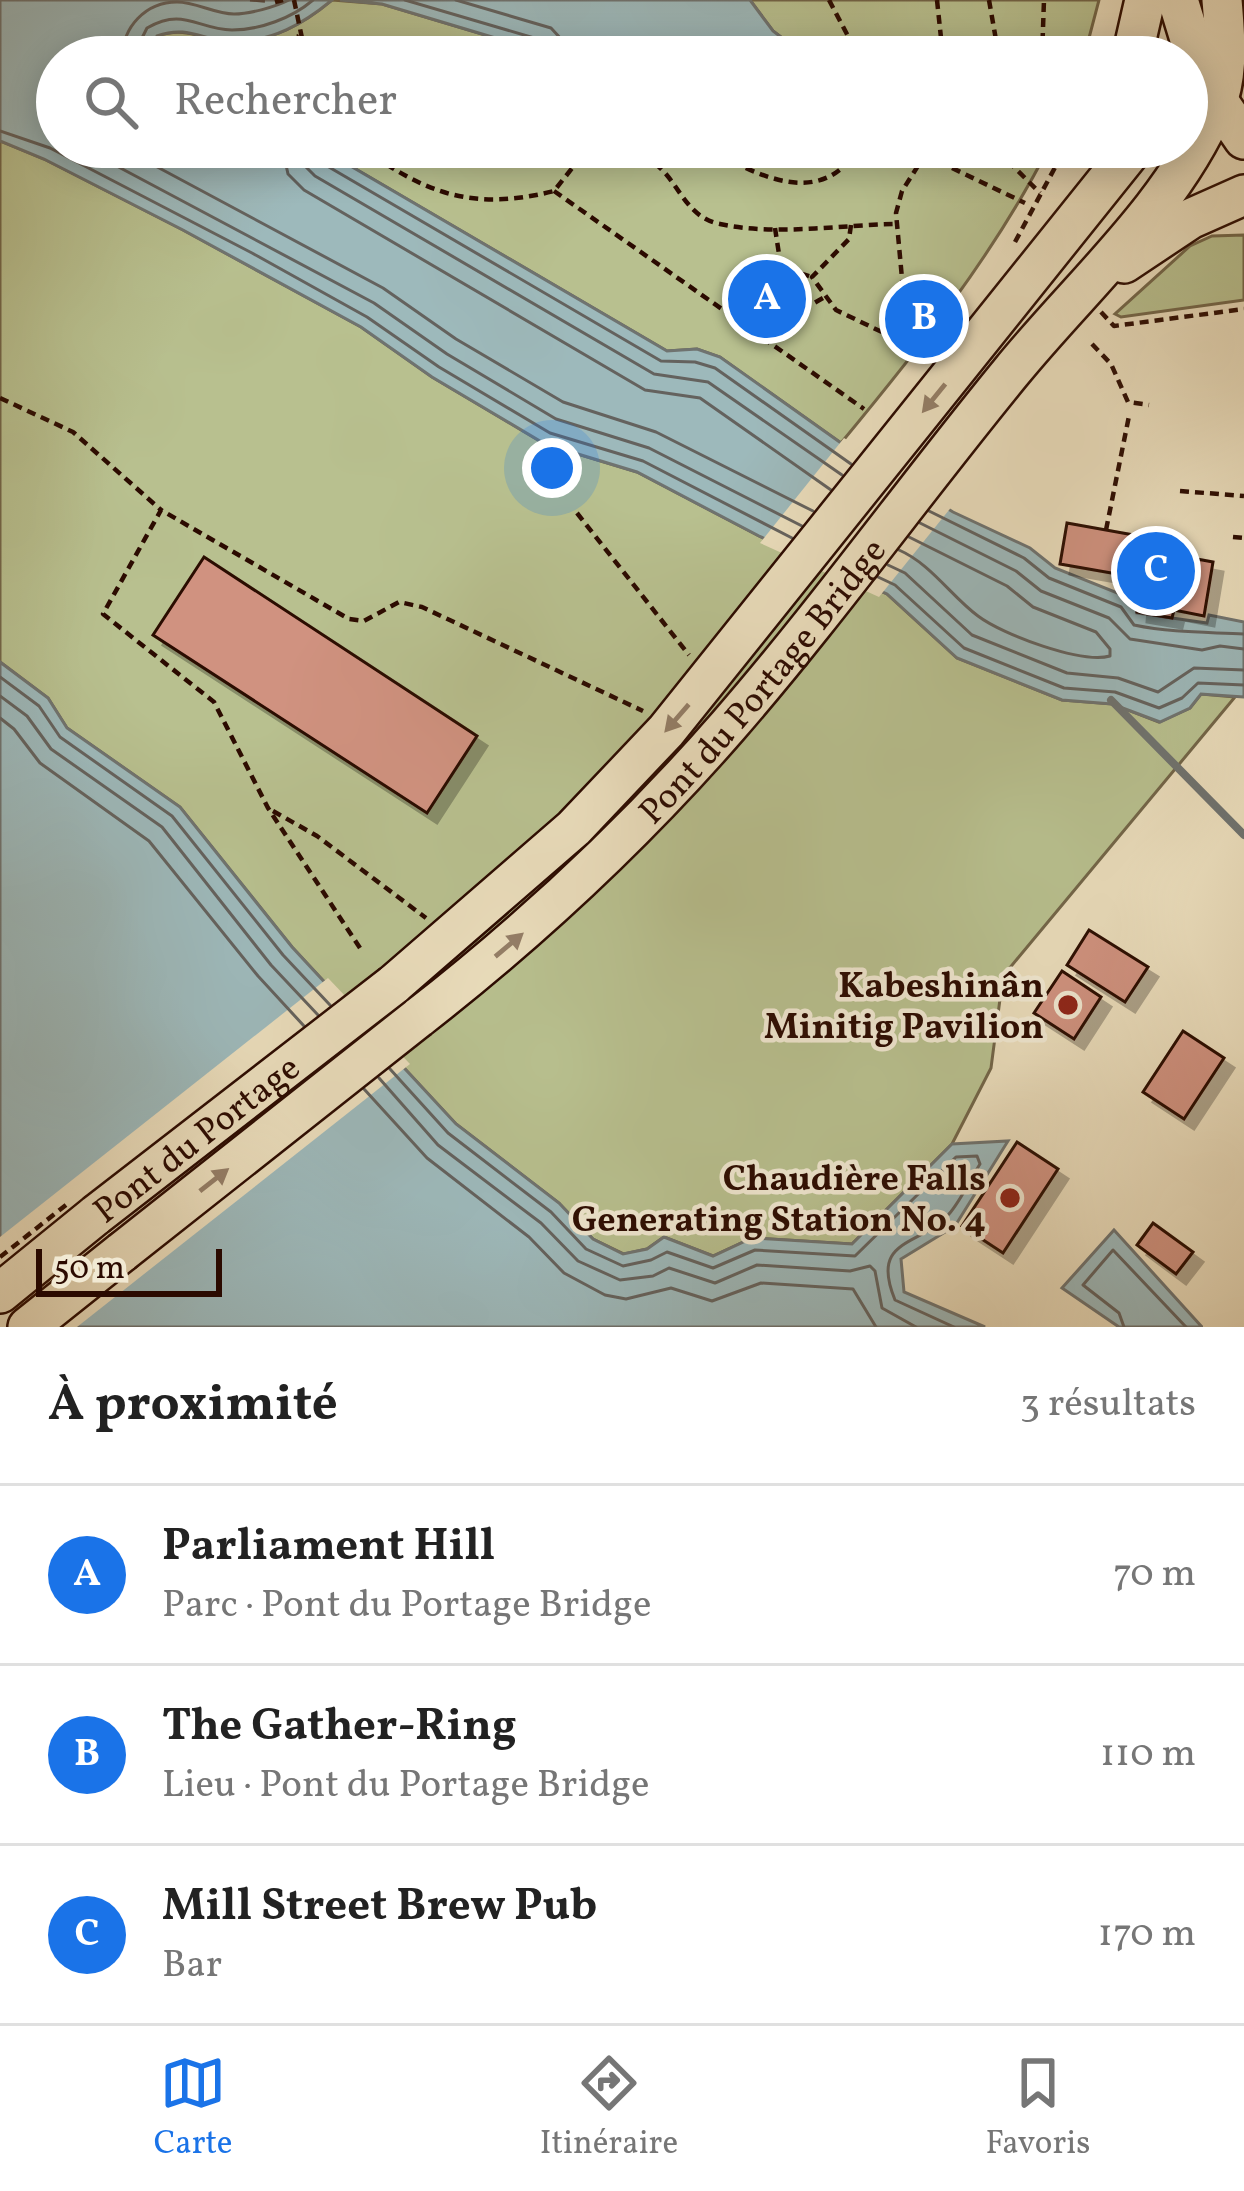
<!DOCTYPE html>
<html lang="fr">
<head>
<meta charset="utf-8">
<style>
  :root { --surface:#fff; --page:#f2f2f2; --text:#222; --muted:#767676; --line:#e0e0e0; --accent:#1a73e8 }
  body { margin:0; font-family:Vollkorn,serif; background:var(--page); color:var(--text) }
  .scale { position:absolute; left:36px; bottom:30px; width:186px; box-sizing:border-box; padding-left:12px; border:6px solid #2b0a00; border-top:0; font-size:33px; line-height:42px; white-space:nowrap; color:#2b0a00; -webkit-text-stroke:9px #f1e9d3; paint-order:stroke }
  .you { position:absolute; left:552px; top:468px; width:42px; height:42px; margin:-30px; border:9px solid #fff; border-radius:50%; background:#1a73e8; box-shadow:0 0 0 18px #1a73e833 }
  .badge { display:grid; place-items:center; width:78px; height:78px; border-radius:50%; background:var(--accent); color:#fff; font-size:39px; font-weight:700 }
  .pin { position:absolute; translate:-50% -50%; border:6px solid #fff; box-shadow:0 3px 12px #0006 }
  .list { margin:0; padding:0; list-style:none }
  h2 { display:flex; justify-content:space-between; align-items:center; height:156px; margin:0; padding:0 48px; font-size:51px }
  h2 small { font-size:39px; font-weight:400; color:var(--muted) }
  .list li { display:grid; grid-template-columns:78px 1fr auto; gap:36px; align-items:center; box-sizing:border-box; height:180px; padding:0 48px; border-top:3px solid var(--line) }
  .list b { display:block; font-size:45px; white-space:nowrap }
  .list p { margin:0; font-size:39px; white-space:nowrap; color:var(--muted) }
  .list em { font-size:39px; font-style:normal; color:var(--muted) }
  .icon { flex:none; width:66px; height:66px; fill:none; stroke:currentColor; stroke-width:2; stroke-linecap:round; stroke-linejoin:round }
  .map { position:relative; flex:none; width:1244px; height:1327px; overflow:hidden }
  .search { position:absolute; background:var(--surface); box-shadow:0 6px 30px #0003; left:36px; right:36px; top:36px; height:132px; display:flex; align-items:center; gap:30px; box-sizing:border-box; padding:0 42px; border-radius:66px; color:var(--muted); font-size:45px }
  .sheet { height:696px; background:var(--surface) }
  nav { display:flex; justify-content:space-around; align-items:center; box-sizing:border-box; height:168px; border-top:3px solid var(--line); background:var(--surface); font-size:33px; color:var(--muted) }
  nav a { display:grid; justify-items:center; gap:6px }
  nav .on { color:var(--accent) }
  .map>svg:first-child { display:block }
  .green { fill:#b8c08f; stroke:#726548; stroke-width:3 }
  .water { fill:#9db9bb; stroke:#6f7370; stroke-width:3 }
  .pier { fill:#eaddbc }
  .lines { fill:none; stroke-linecap:round; stroke-linejoin:round }
  .shore { stroke:#64625e; stroke-width:3 }
  .stream { stroke:#6f7370; stroke-width:8 }
  .ferry { stroke:#534741; stroke-width:3; stroke-dasharray:15 12; stroke-linecap:butt }
  .building { fill:#d09280; stroke:#2b0a00; stroke-width:3; filter:url(#shadow) }
  .primary-casing { stroke:#2b0a00; stroke-width:44 }
  .path { stroke:#2b0a00; stroke-width:4.5; stroke-dasharray:9 6; stroke-linecap:butt }
  .primary { stroke:#eaddbc; stroke-width:39 }
  .primary-bridge-casing { stroke:#2b0a00; stroke-width:44; stroke-linecap:butt }
  .path-bridge { stroke:#2b0a00; stroke-width:4.5; stroke-dasharray:9 6; stroke-linecap:butt }
  .primary-bridge { stroke:#eaddbc; stroke-width:39 }
  .oneway { fill:#947e67 }
  .poi-dot { fill:#8f2418; stroke:#f1e9d3; stroke-width:4.5 }
  .labels { text-anchor:middle; stroke-width:9; stroke-linejoin:round; paint-order:stroke }
  .street-label { font-size:36px; fill:#2b0a00; stroke:#f1e9d3 }
  .poi-label { font-size:36px; font-weight:bold; fill:#2b0a00; stroke:#f1e9d3; text-anchor:end }
</style>
</head>
<body>
<div class="map">
<svg width="1244" height="1327" viewBox="0 0 1244 1327">
  <defs>
    <filter id="shadow"><feDropShadow dx="10" dy="10" stdDeviation="0" flood-color="#0004"/></filter>
  </defs>
  <rect width="100%" height="100%" fill="#eaddbc"/>
  <filter id="stains"><feTurbulence type="fractalNoise" baseFrequency=".00167" numOctaves="4"/><feColorMatrix values="0 0 0 0 .2 0 0 0 0 .09 0 0 0 0 .02 0 0 0 .5 -.17"/></filter>
  <radialGradient id="worn" r=".72"><stop offset=".6" stop-color="#630" stop-opacity="0"/><stop offset="1" stop-color="#630" stop-opacity=".3"/></radialGradient>
  <!-- green -->
  <g class="green">
    <path d="M332,0L382,4L559,57H152L149,51L157,36C190,25 203,42 234,42C273,41 303,24 332,0Z"/>
    <path d="M750,0H1099L1084,57H807L773,31Z"/>
    <path d="M0,141L44,159L183,230L361,327L432,377L545,444L637,472L759,536L887,594L957,658L1062,700L1113,704L1159,722L1190,708L1201,694L1235,697L1003,976L991,1068L952,1144L852,1244L752,1238L713,1256L664,1237L647,1249L624,1254L593,1239L559,1203L456,1124L292,947L180,807L67,728L48,698L0,662Z"/>
    <path d="M318,147H806L835,165L844,147H1049C994,255 918,350 841,443L720,357L697,349L667,351Z"/>
    <path d="M1244,235V300L1121,317L1115,314L1190,246L1212,236Z"/>
  </g>
  <!-- water -->
  <g class="water">
    <path d="M0,0H332C303,24 273,41 234,42C203,42 190,24 157,36L150,51L152,57H57V147H318L667,351L697,349L720,357L841,443L953,512L1030,548L1055,568L1130,598L1137,605V613L1207,623L1209,615L1244,622V697L1201,694L1190,708L1160,722L1112,704L1062,700L957,658L887,594L759,536L637,472L545,444L432,377L361,327L183,230L44,159L0,141Z"/>
    <path d="M340,0H750L773,31L807,57H559L382,4Z"/>
    <path d="M0,662L48,698L67,728L180,807L292,947L456,1124L559,1203L593,1239L623,1254L647,1249L664,1237L713,1256L752,1238L852,1244L952,1144L1008,1141L955,1226L901,1259L904,1292L985,1327H0Z"/>
    <path d="M1114,1230L1202,1327H1203H1119L1062,1288Z"/>
  </g>
  <!-- pier -->
  <g class="pier">
    <path d="M844,438L953,505L879,597L760,543Z"/>
    <path d="M328,978L410,1064L77,1327H0V1237Z"/>
  </g>
  <g class="lines">
    <!-- shore -->
    <g class="shore">
      <path d="M405,0L541,40L549,46L551,57"/>
      <path d="M456,0L551,28L563,41L566,57"/>
      <path d="M123,57C122,27 146,2 177,2C196,2 215,14 234,14C250,14 275,7 289,0"/>
      <path d="M139,57L138,46L147,28C183,7 197,29 232,30C260,30 292,18 313,0"/>
      <path d="M0,131L50,148L252,253L367,317L439,367L550,433L643,461L792,538"/>
      <path d="M81,147L374,303L447,354L556,419L649,448L802,526"/>
      <path d="M120,147L383,288L456,339L563,402L656,432L813,511"/>
      <path d="M282,147L288,174L304,190L645,390L700,398L831,490"/>
      <path d="M300,147L304,165L315,176L654,374L708,382L842,475"/>
      <path d="M315,147L322,163L661,361L695,362L715,368L851,464"/>
      <path d="M929,511L1024,558L1049,578L1121,607L1134,625C1172,633 1207,632 1244,634"/>
      <path d="M920,523L1016,571L1041,591L1109,618L1130,639L1202,650L1220,646L1244,649"/>
      <path d="M899,550C931,564 951,596 978,616C1003,635 1082,664 1110,656V649L1096,632L1033,607L1007,586L909,537"/>
      <path d="M888,565L905,573L972,635L1067,673L1118,678L1158,692L1194,668L1244,670"/>
      <path d="M878,577L895,585L964,648L1064,688L1115,692L1159,708L1182,698L1198,683L1244,685"/>
      <path d="M0,677L39,706L60,737L172,816L283,955L330,1005"/>
      <path d="M0,696L27,716L51,749L162,827L271,965L318,1015"/>
      <path d="M0,718L14,729L40,763L149,841L258,976L304,1026"/>
      <path d="M390,1069L448,1133L551,1212L586,1249L623,1266L651,1260L667,1252L713,1268L755,1250L855,1256L956,1157L977,1156L980,1164C970,1180 961,1200 949,1214C921,1247 869,1237 895,1300L954,1327"/>
      <path d="M379,1078L438,1145L541,1223L578,1261L620,1280L653,1276L669,1268L715,1283L757,1265L850,1271L870,1266L875,1271L882,1308L916,1327"/>
      <path d="M364,1089L427,1158L529,1237L564,1273L605,1295L626,1299L671,1288L712,1301L761,1283L853,1289L876,1327"/>
      <path d="M1124,1327L1119,1313L1083,1285L1113,1250L1186,1327"/>
    </g>
    <!-- stream -->
    <path class="stream" d="M1111,700L1244,835"/>
    <!-- ferry -->
    <path class="ferry" d="M250,0L275,2"/>
  </g>
  <!-- building -->
  <g class="building">
    <path d="M1067,523L1156,539L1154,551L1213,562L1204,616L1174,610L1172,618L1137,612L1140,578L1060,564Z"/>
    <path d="M204,557L477,736L427,813L153,635Z"/>
    <path d="M1089,930L1148,967L1125,1002L1067,965Z"/>
    <path d="M1062,971L1101,997L1074,1039L1034,1013Z"/>
    <path d="M1183,1031L1224,1058L1184,1119L1143,1092Z"/>
    <path d="M1017,1142L1058,1169L1003,1253L962,1226Z"/>
    <path d="M1153,1223L1193,1252L1176,1274L1137,1245Z"/>
  </g>
  <g class="lines">
    <!-- primary casing -->
    <g class="primary-casing">
      <g id="primary">
        <path d="M1178,0L1202,78L1244,139"/>
        <path d="M1132,57L1145,0"/>
        <path d="M1124,263L1190,219L1244,195"/>
        <path d="M393,985L574,828L666,731L1134,147"/>
        <path id="s1" d="M418,1018C531,930 634,834 728,726C827,612 915,489 1011,372C1080,287 1171,209 1215,107C1229,74 1225,35 1222,0"/>
        <path d="M0,1293L96,1215"/>
        <path d="M28,1327L122,1252"/>
      </g>
    </g>
    <!-- path -->
    <g class="path">
      <path d="M294,0L306,57"/>
      <path d="M829,0L859,57"/>
      <path d="M937,0L943,57"/>
      <path d="M989,0L999,57"/>
      <path d="M275,2L283,0"/>
      <path d="M257,57L299,36"/>
      <path d="M341,57L372,51"/>
      <path d="M1042,57L1044,0"/>
      <path d="M362,147C426,195 475,211 554,191L589,147"/>
      <path d="M706,147C756,175 821,211 859,147"/>
      <path d="M1004,147L1005,158L1040,193"/>
      <path d="M583,152C684,135 665,213 720,224C775,236 840,225 896,224"/>
      <path d="M925,155L1025,203"/>
      <path d="M554,191L864,409"/>
      <path d="M851,225L849,239L812,277L836,310L911,346"/>
      <path d="M775,228L781,267L812,277"/>
      <path d="M1015,242L1066,147"/>
      <path d="M1101,312L1114,326L1244,309"/>
      <path d="M769,343L770,288L809,306L823,298"/>
      <path d="M1092,344L1111,364L1128,402L1149,405"/>
      <path d="M926,357L907,333L896,213L902,191L930,147"/>
      <path d="M0,398L73,432L161,510"/>
      <path d="M1180,491L1244,496"/>
      <path d="M577,513L689,655"/>
      <path d="M1106,530L1129,416"/>
      <path d="M1233,537L1244,538"/>
      <path d="M273,811L317,836L426,918"/>
      <path d="M360,948L268,808L214,702L103,614L161,510L349,619L364,621L399,602L422,607L643,711"/>
    </g>
    <!-- primary -->
    <use href="#primary" class="primary"/>
    <!-- primary-bridge casing -->
    <g class="primary-bridge-casing">
      <g id="primary-bridge">
        <path id="s2" d="M96,1215L393,985"/>
        <path d="M122,1252L418,1018"/>
      </g>
    </g>
    <!-- path-bridge -->
    <path class="path-bridge" d="M0,1257L66,1205"/>
    <!-- primary-bridge -->
    <use href="#primary-bridge" class="primary-bridge"/>
  </g>
  <!-- one-way arrows -->
  <defs><path id="oneway-solid" d="M-6-.8H1V-3.2L6.5 0L1 3.2V.8H-6Z" transform="scale(3)"/></defs>
  <g class="oneway">
    <use href="#oneway-solid" transform="translate(934 398) rotate(129)"/>
    <use href="#oneway-solid" transform="translate(677 718) rotate(131)"/>
    <use href="#oneway-solid" transform="translate(509 945) rotate(-40)"/>
    <use href="#oneway-solid" transform="translate(214 1180) rotate(-38)"/>
  </g>
  <!-- markers -->
  <g class="poi-dot">
    <circle cx="1068" cy="1005" r="12"/>
    <circle cx="1010" cy="1198" r="12"/>
  </g>
  <g class="labels">
    <!-- street labels -->
    <g class="street-label">
      <text dy="13" stroke="none"><textPath href="#s1" startOffset="483">Pont du Portage Bridge</textPath></text>
      <text dy="13" stroke="none"><textPath href="#s2" startOffset="126">Pont du Portage</textPath></text>
    </g>
    <!-- poi labels -->
    <g class="poi-label">
      <text x="1044" y="997">Kabeshinân<tspan x="1044" dy="41">Minitig Pavilion</tspan></text>
      <text x="986" y="1190">Chaudière Falls<tspan x="986" dy="41">Generating Station No. 4</tspan></text>
    </g>
  </g>
  <rect width="100%" height="100%" filter="url(#stains)"/>
  <rect width="100%" height="100%" fill="url(#worn)"/>
</svg>
<div class="scale">50 m</div>
<div class="you"></div>
<div class="pin badge" style="left:767px;top:299px">A</div>
<div class="pin badge" style="left:924px;top:319px">B</div>
<div class="pin badge" style="left:1156px;top:571px">C</div>
<div class="search"><svg class="icon" aria-label="search" viewBox="0 0 24 24"><circle cx="10" cy="10" r="6"/><path d="M15 15l6 6"/></svg>Rechercher</div>
</div>
<section class="sheet">
<h2>À proximité<small>3 résultats</small></h2>
<ul class="list">
<li><span class="badge">A</span><div><b>Parliament Hill</b><p>Parc · Pont du Portage Bridge</p></div><em>70 m</em></li>
<li><span class="badge">B</span><div><b>The Gather-Ring</b><p>Lieu · Pont du Portage Bridge</p></div><em>110 m</em></li>
<li><span class="badge">C</span><div><b>Mill Street Brew Pub</b><p>Bar</p></div><em>170 m</em></li>
</ul>
</section>
<nav>
<a class="on"><svg class="icon" aria-label="map" viewBox="0 0 24 24"><path d="M3 6l6-2 6 2 6-2v14l-6 2-6-2-6 2zM9 4v14M15 6v14"/></svg>Carte</a>
<a><svg class="icon" aria-label="directions" viewBox="0 0 24 24"><path d="M12 3l9 9-9 9-9-9zM9 14v-3h6M13 9l2 2-2 2"/></svg>Itinéraire</a>
<a><svg class="icon" aria-label="saved" viewBox="0 0 24 24"><path d="M7 4h10v16l-5-4-5 4z"/></svg>Favoris</a>
</nav>
</body>
</html>
